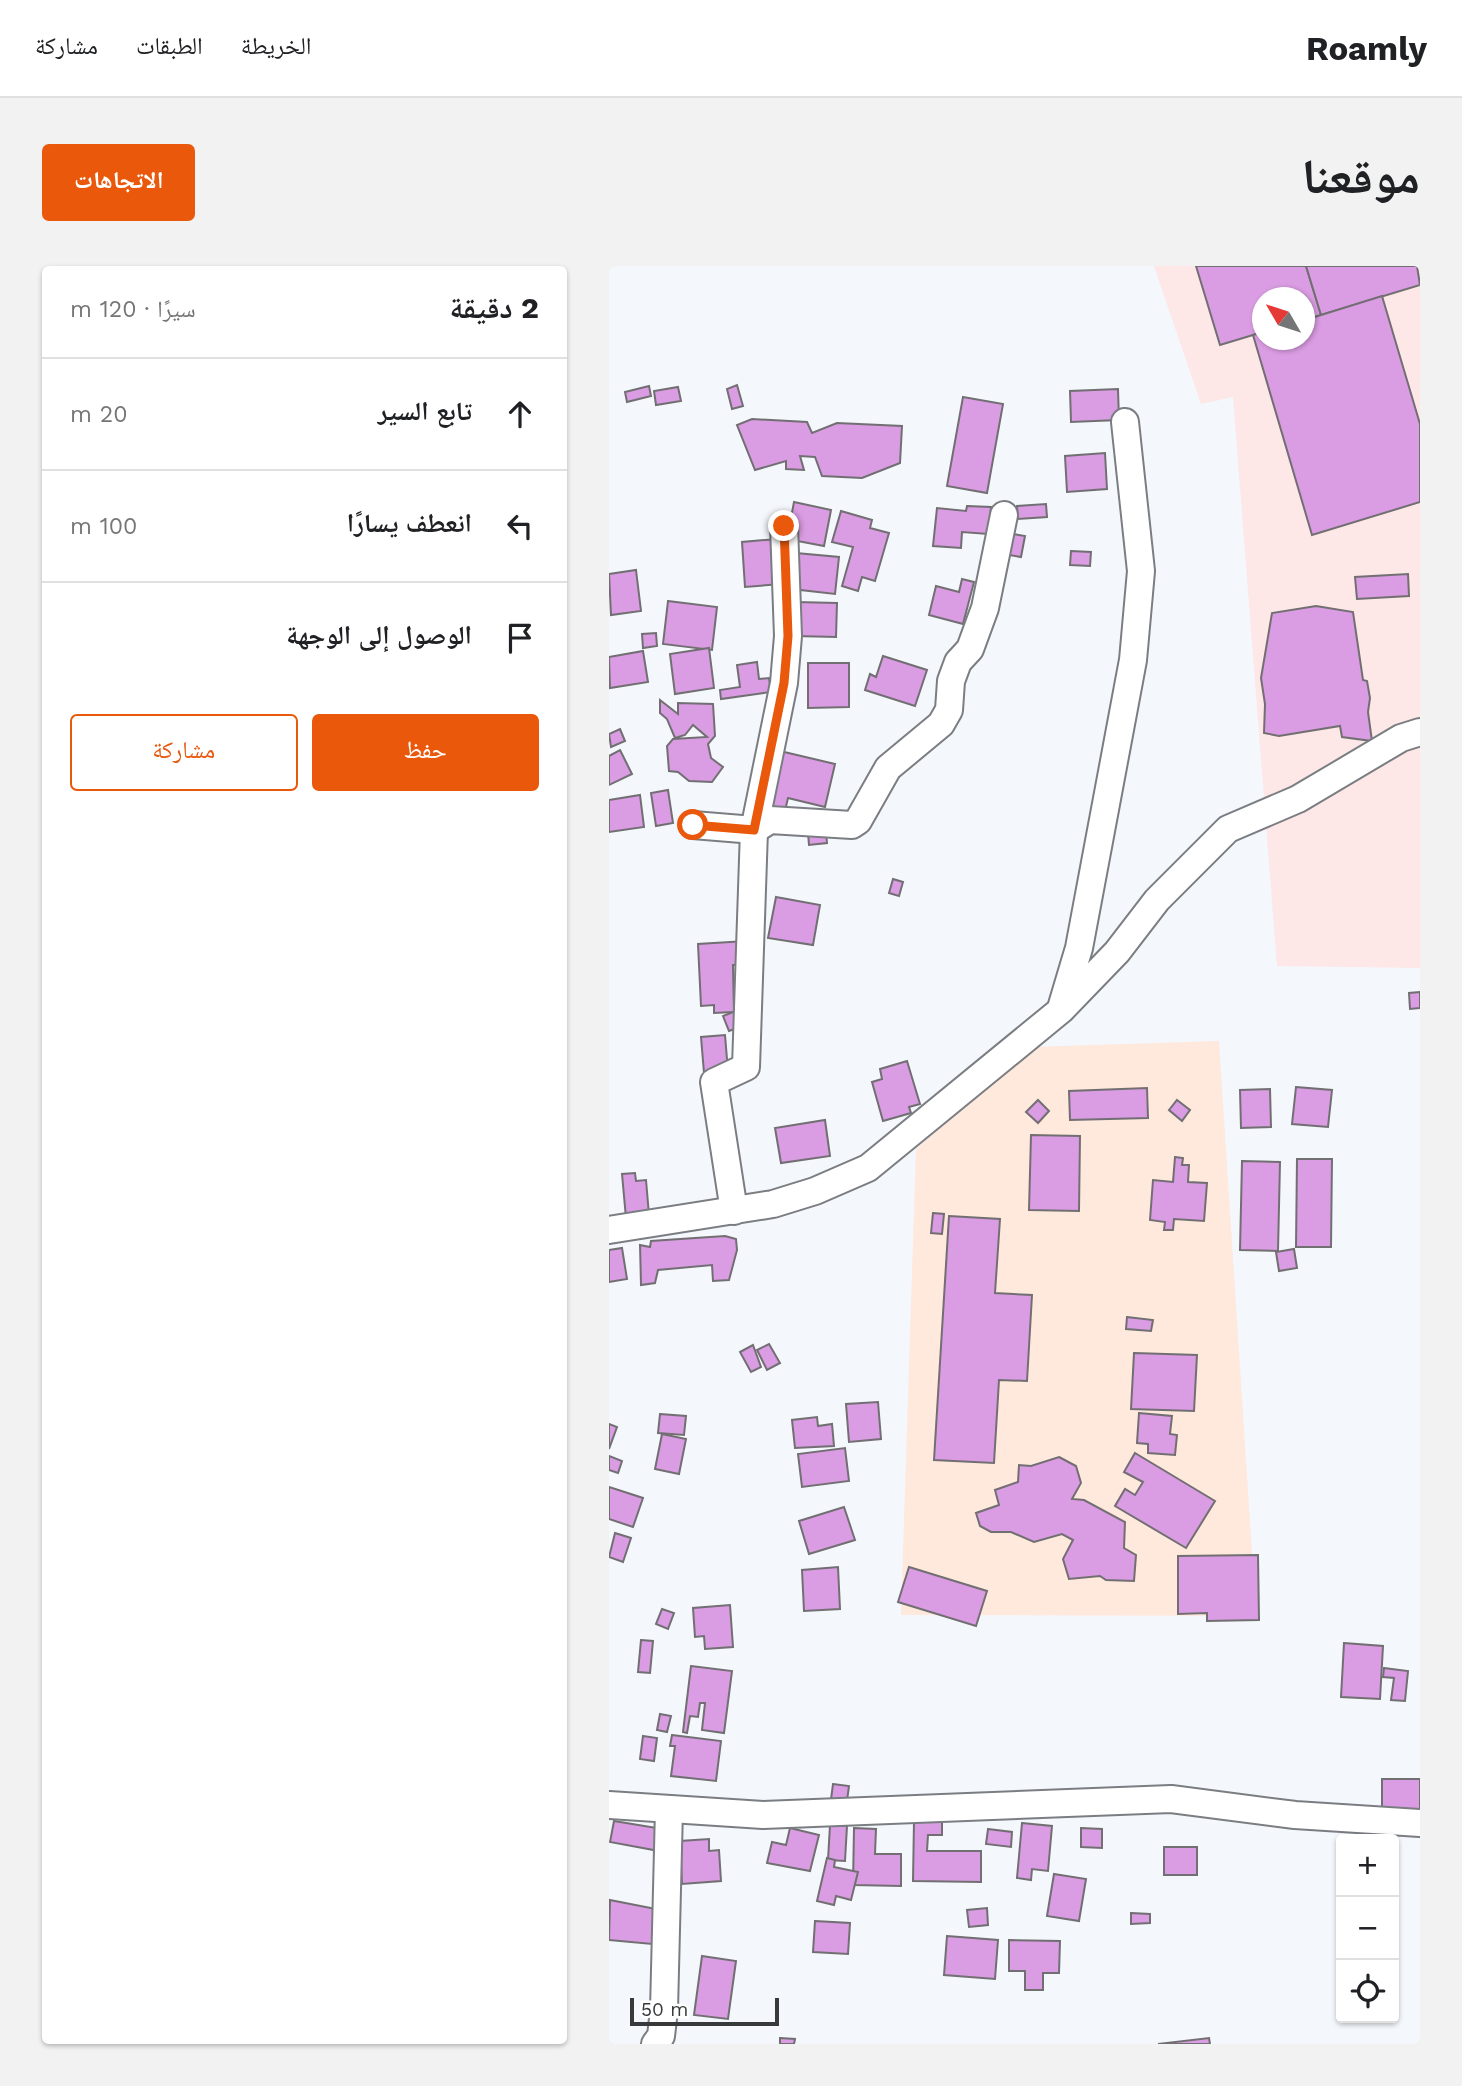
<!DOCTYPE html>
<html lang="ar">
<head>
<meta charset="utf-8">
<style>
  :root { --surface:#fff; --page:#f2f2f2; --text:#202124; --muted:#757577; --line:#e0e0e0; --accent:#ea580c }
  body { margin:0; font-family:"Work Sans","Noto Naskh Arabic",sans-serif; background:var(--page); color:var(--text); direction:rtl }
  .controls { position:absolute; right:21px; bottom:21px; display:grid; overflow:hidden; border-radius:7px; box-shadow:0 2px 5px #0004 }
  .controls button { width:63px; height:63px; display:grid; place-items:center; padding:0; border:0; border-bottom:2px solid var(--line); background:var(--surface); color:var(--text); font:35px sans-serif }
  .compass { position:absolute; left:643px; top:21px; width:63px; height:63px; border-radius:50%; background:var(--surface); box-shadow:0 2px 5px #0004; rotate:309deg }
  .scale { position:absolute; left:21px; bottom:18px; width:149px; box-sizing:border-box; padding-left:7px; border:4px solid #37393a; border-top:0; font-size:19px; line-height:24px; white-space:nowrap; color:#37393a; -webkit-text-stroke:5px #fff; paint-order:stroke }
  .stop { position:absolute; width:21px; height:21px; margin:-16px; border:5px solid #ea580c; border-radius:50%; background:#fff }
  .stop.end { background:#ea580c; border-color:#fff; box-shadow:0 2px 7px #0008 }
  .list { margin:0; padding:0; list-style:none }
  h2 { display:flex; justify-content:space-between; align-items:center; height:91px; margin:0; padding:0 28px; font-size:30px }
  h2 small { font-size:23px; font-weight:400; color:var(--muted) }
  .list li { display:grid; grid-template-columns:46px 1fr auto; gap:21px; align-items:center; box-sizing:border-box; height:112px; padding:0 28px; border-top:2px solid var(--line) }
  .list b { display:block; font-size:26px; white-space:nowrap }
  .list em { font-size:23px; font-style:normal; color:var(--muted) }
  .actions { display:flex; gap:14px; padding:21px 28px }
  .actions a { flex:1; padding:16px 0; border:2px solid var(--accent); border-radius:7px; text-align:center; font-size:24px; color:var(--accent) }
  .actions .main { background:var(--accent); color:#fff }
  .icon { flex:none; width:38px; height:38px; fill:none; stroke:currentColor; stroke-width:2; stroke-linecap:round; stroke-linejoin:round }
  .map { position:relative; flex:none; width:811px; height:1778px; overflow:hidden; direction:ltr; border-radius:7px }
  header { display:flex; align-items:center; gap:42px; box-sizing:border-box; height:98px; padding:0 35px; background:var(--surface); border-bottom:2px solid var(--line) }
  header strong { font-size:33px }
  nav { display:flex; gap:38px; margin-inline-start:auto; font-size:24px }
  .intro { display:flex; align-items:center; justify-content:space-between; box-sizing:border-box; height:168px; padding:0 42px }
  h1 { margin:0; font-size:49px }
  .button { padding:18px 32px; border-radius:7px; background:var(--accent); color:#fff; font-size:24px; font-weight:700 }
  main { display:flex; gap:42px; padding:0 42px }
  aside { flex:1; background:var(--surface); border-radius:7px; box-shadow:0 2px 5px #0004 }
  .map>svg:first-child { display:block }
  .industrial { fill:#fde7e7; fill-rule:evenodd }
  .education { fill:#ffe8dc }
  .building { fill:#da9ce2; stroke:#726f73; stroke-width:2 }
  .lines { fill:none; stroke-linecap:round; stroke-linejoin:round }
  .minor-casing { stroke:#7a7d81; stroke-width:30 }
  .minor { stroke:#fff; stroke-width:26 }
  .route { stroke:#ea580c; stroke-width:9 }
</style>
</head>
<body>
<header>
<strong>Roamly</strong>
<nav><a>الخريطة</a><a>الطبقات</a><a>مشاركة</a></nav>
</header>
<div class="intro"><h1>موقعنا</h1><a class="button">الاتجاهات</a></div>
<main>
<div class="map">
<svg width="811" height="1778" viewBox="0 0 811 1778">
  <rect width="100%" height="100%" fill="#f4f7fc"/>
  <!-- industrial -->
  <path class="industrial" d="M545,0H811V702L668,700L624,131L592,138ZM654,32H696V74H654Z"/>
  <!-- education -->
  <path class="education" d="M610,775L647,1350L292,1349L307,883L422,781Z"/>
  <!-- building -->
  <g class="building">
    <path d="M587,0H697L712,49L696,54V32H654V66L611,79Z"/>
    <path d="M697,0H808L811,19L712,49Z"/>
    <path d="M773,30L811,158V236L703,269L644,69L654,66V74H696V54Z"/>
    <path d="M128,119L134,140L123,143L118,123Z"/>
    <path d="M40,120L42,130L18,136L16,126Z"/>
    <path d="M69,121L72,135L47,139L45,125Z"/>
    <path d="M509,123L510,154L462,156L461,125Z"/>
    <path d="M354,131L394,138L378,227L338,220Z"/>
    <path d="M143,153L198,156L203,167L228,157L293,160L291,197L253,212L213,210L206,191L191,190L195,204L177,203V195L146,204L128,159Z"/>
    <path d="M496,187L498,223L458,226L456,190Z"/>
    <path d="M185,236L222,244L215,280L178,273Z"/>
    <path d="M437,238L438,251L409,253L408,240Z"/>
    <path d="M358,240L382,241L379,268L353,266L352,282L324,280L328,242L357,245Z"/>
    <path d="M232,245L263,254L261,262L280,267L266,315L253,311L249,325L233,320L244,281L223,276Z"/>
    <path d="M404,268L416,270L412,291L400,289Z"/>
    <path d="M168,273L172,318L136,321L133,276Z"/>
    <path d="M462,285L482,286L481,300L461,299Z"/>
    <path d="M187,287L230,291L226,328L183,323Z"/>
    <path d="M27,304L32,345L2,349L0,308Z"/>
    <path d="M799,308L800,330L748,333L746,311Z"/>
    <path d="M353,313L365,316L354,358L320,349L327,320L350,326Z"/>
    <path d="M59,335L108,341L103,384L54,378Z"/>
    <path d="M187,336L228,337L227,371L186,370Z"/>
    <path d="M707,340L744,346L754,414L758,415L761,432L759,446L763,475L733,471L731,460L670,470L655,467L656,438L652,412L663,347Z"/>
    <path d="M47,367L48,380L34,382L33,368Z"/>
    <path d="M100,382L105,422L66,428L61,388Z"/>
    <path d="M34,385L39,416L1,422L0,391Z"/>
    <path d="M274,390L318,404L306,440L256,424L261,408L267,411Z"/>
    <path d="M148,396L150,413L160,412L162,426L112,433L111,424L131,421L128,399Z"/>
    <path d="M199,397H240V441L199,442Z"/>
    <path d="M51,434L69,448V437L104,438L106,470L99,478L102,492L114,501L103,516L80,515L69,506L60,505L58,480L64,473L98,471L84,459L76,469L66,472L58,453L51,447Z"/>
    <path d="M11,463L16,475L2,481L0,468Z"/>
    <path d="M11,484L23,508L0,519V490Z"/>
    <path d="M171,485L226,498L216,541L179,532L175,549L157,544Z"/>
    <path d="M59,524L64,557L47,560L42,527Z"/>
    <path d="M31,529L35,561L0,566V534Z"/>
    <path d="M217,566L218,577L200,579L199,567Z"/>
    <path d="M284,613L294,616L290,630L280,627Z"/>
    <path d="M167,631L211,639L204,679L159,672Z"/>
    <path d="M137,675L139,699H124L125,746L105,747V739L92,740L89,678Z"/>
    <path d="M811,726V742L801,743L800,727Z"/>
    <path d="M129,744L135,760L120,765L114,750Z"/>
    <path d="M116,769L119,805L95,807L92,771Z"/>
    <path d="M298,795L311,838L300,841L302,847L274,855L263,816L273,813L271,803Z"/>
    <path d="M687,821L723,824L719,861L683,858Z"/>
    <path d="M538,822L539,852L461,854L460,825Z"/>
    <path d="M661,823L662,861L632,862L631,824Z"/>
    <path d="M429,834L440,845L429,857L417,846Z"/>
    <path d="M568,834L581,844L573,855L560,844Z"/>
    <path d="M216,854L221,890L172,897L166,862Z"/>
    <path d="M422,869L471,870L470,945L420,944Z"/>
    <path d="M566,891L574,892L573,899H580L579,916L598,917L595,955L565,953L564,964H555L556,956L541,954L544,914L564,916Z"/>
    <path d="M688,893H723L722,981H687Z"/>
    <path d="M633,895L671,896L669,985L631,984Z"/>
    <path d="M26,907L27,915L37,914L40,949L17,952L13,908Z"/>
    <path d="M324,947L335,948L333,968L322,967Z"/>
    <path d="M340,950L391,953L386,1027L423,1029L418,1115L390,1114L385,1197L325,1194Z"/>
    <path d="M116,970L127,973L128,984L120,1014L104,1015L103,999L49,1004L46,1017L32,1019L31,979L41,981L42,975Z"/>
    <path d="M13,982L18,1013L0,1016V984Z"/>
    <path d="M685,983L688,1002L670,1005L667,986Z"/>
    <path d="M518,1051L544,1054L542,1065L517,1063Z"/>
    <path d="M160,1078L171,1097L158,1104L148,1084Z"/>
    <path d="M144,1079L152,1101L142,1106L131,1086Z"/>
    <path d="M525,1087L588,1089L585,1145L522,1143Z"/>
    <path d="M269,1136L272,1173L240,1176L237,1138Z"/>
    <path d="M530,1147L563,1150L561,1168L568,1169L566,1189L539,1187V1178L528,1177Z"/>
    <path d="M51,1148L77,1150L75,1169L49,1167Z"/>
    <path d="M208,1151L209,1160L223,1158L225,1180L186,1182L183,1154Z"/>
    <path d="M0,1158L8,1161L0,1183Z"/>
    <path d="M53,1168L77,1173L70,1208L46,1203Z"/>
    <path d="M236,1182L240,1215L193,1221L189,1188Z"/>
    <path d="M526,1187L606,1235L577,1282L506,1240L516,1223L526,1229L534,1216L515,1206Z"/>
    <path d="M0,1190L13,1195L9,1207L0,1204Z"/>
    <path d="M450,1191L467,1200L472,1217L463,1233L475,1234L516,1256L515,1282L527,1289L525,1315L497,1314L491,1310L460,1313L454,1293L464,1274L453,1268L425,1276L402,1266H382L371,1260L367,1247L390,1239L386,1224L409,1216L410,1199L422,1200Z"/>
    <path d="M0,1221L34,1232L24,1261L0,1253Z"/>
    <path d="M235,1241L246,1274L200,1288L190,1255Z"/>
    <path d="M6,1267L22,1272L14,1296L0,1291Z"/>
    <path d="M649,1289L650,1354L598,1355V1347L569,1348V1290Z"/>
    <path d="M229,1301L231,1343L195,1345L193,1304Z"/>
    <path d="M300,1301L378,1325L367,1360L289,1336Z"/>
    <path d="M121,1339L124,1381L96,1383L95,1370L86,1371L84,1342Z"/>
    <path d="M53,1343L65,1347L59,1363L47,1358Z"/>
    <path d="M32,1374L44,1375L41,1407L29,1406Z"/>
    <path d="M735,1377L774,1380L771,1433L732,1431Z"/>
    <path d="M82,1400L123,1405L115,1467L93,1464L96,1437H91L89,1451L81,1450L78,1467L74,1466Z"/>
    <path d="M775,1402L799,1405L796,1435L782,1434L785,1412L774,1411Z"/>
    <path d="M51,1448L62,1450L58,1466L48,1464Z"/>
    <path d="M63,1469L112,1475L107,1515L62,1510L66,1480H61Z"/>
    <path d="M34,1470L48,1472L45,1495L31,1493Z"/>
    <rect x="773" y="1513" width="38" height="35"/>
    <path d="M224,1518L240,1520L237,1542L221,1541Z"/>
    <path d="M5,1555L54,1563L50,1585L1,1576Z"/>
    <path d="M305,1555L333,1556V1569H319L318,1585H372V1616L304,1615Z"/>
    <path d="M413,1557L443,1560L439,1605L423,1603L422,1614L408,1612Z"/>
    <path d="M221,1559L238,1560L236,1595L219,1594Z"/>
    <path d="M181,1562L210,1569L201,1605L158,1597L163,1576L177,1579Z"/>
    <path d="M245,1562L267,1563L266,1588H292V1620L244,1619Z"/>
    <path d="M472,1562L493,1563V1582L472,1581Z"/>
    <path d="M379,1563L403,1566L402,1581L377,1578Z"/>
    <path d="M100,1573V1585L110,1584L112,1615L73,1618L71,1575Z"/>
    <rect x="555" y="1581" width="33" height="28"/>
    <path d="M218,1592L226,1594L225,1601L249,1606L242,1634L227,1630L225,1639L208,1635Z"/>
    <path d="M445,1608L477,1613L470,1655L438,1650Z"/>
    <path d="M1,1634L47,1643L43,1678L0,1674Z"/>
    <path d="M378,1642L379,1659L360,1661L358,1644Z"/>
    <path d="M522,1647L541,1648V1657L522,1658Z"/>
    <path d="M206,1655L241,1657L239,1688L204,1686Z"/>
    <path d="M338,1670L389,1674L386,1713L335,1709Z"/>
    <path d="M400,1674L451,1675L450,1707H434V1724H416V1705H400Z"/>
    <path d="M93,1690L127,1695L119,1753L85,1749Z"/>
    <path d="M171,1772L186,1773L185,1778H171Z"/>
    <path d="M600,1772L601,1778H549Z"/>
  </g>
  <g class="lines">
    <!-- minor casing -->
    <g class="minor-casing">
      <g id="minor">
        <path d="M84,559L145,564L161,554L243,559L249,555L279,502L332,458L340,444L342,415L349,396L361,383L376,342L395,249"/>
        <path d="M453,739L470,682L524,394L532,305L516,156"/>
        <path d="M125,945L105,816L137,801L145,564L175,417L179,370L175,260"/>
        <path d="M0,964L164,938L206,925L259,902L452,744L508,686L548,634L619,563L689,533L792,472L811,466"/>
        <path d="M0,1539L154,1549L562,1533L686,1549L811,1557"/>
        <path d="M46,1778L52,1770L55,1744L60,1543"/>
      </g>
    </g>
    <!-- minor -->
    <use href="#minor" class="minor"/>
  </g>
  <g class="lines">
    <!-- route -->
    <path class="route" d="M84,559L145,564L175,417L179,370L175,260"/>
  </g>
</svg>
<div class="controls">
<button>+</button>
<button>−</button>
<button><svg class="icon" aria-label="locate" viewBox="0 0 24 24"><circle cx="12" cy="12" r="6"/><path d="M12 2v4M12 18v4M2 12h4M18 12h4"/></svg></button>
</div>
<svg class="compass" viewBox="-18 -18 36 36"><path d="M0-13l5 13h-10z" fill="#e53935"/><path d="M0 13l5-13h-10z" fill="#757577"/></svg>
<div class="scale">50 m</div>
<div class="stop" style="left:84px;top:559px"></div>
<div class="stop end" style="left:175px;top:260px"></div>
</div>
<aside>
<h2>2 دقيقة<small>سيرًا · 120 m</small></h2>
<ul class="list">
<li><svg class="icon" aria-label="ahead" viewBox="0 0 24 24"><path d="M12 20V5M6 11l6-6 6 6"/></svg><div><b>تابع السير</b></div><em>20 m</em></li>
<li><svg class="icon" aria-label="left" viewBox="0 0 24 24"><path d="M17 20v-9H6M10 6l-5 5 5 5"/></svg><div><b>انعطف يسارًا</b></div><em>100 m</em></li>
<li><svg class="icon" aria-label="arrive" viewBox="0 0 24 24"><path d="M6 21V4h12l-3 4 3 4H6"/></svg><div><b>الوصول إلى الوجهة</b></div></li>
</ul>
<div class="actions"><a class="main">حفظ</a><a>مشاركة</a></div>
</aside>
</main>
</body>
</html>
